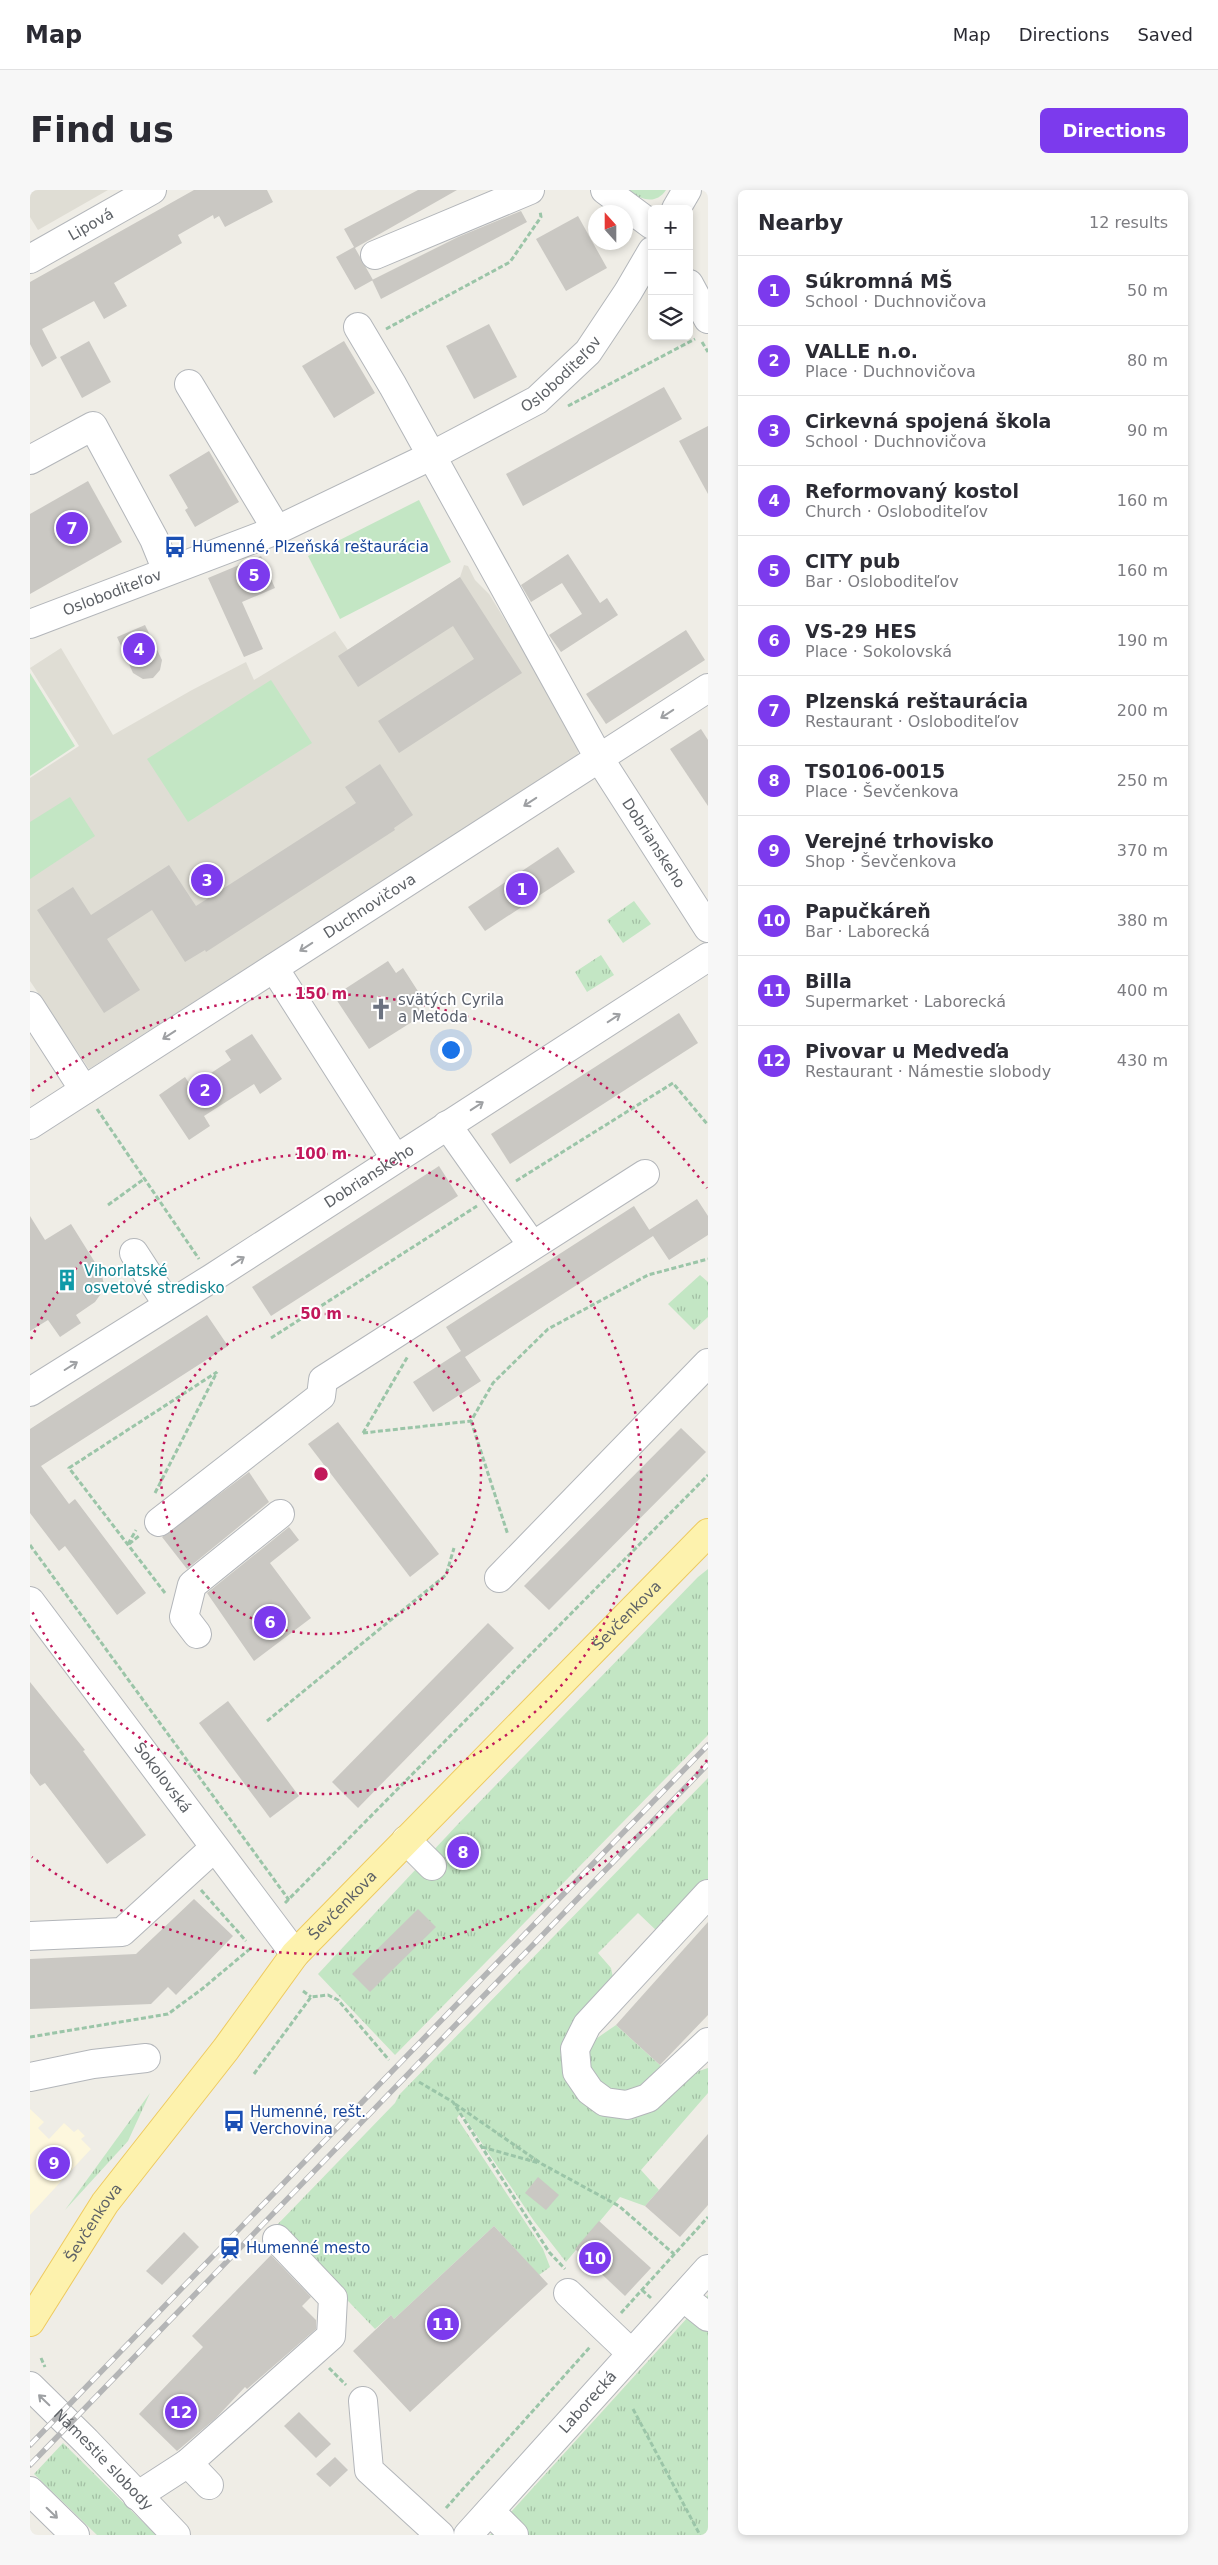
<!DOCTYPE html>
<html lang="en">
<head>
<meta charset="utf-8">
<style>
  :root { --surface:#fff; --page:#f7f7f7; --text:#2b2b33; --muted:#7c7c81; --line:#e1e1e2; --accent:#7c3aed }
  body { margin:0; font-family:"DejaVu Sans",sans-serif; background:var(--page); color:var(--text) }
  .controls { position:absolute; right:15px; top:15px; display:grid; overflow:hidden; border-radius:8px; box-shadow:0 2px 8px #0003 }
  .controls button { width:45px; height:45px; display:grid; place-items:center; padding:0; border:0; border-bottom:1px solid var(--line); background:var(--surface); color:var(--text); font:25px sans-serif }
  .compass { position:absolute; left:558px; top:15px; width:45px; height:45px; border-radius:50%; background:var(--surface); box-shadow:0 2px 8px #0003; rotate:339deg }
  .you { position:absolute; left:420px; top:859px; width:18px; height:18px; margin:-12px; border:4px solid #fff; border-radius:50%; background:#1a73e8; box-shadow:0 0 0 8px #1a73e833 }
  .badge { display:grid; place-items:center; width:32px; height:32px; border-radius:50%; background:var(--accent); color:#fff; font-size:16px; font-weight:700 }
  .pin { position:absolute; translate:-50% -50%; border:2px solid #fff; box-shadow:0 1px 5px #0006 }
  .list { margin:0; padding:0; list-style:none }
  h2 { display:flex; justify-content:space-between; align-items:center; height:65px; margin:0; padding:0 20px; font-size:21px }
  h2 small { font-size:16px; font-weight:400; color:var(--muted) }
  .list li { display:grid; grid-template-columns:32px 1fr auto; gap:15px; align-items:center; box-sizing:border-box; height:70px; padding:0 20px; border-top:1px solid var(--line) }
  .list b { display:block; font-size:19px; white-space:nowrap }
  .list p { margin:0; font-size:16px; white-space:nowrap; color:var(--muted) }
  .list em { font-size:16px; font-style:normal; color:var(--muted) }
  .icon { flex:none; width:28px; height:28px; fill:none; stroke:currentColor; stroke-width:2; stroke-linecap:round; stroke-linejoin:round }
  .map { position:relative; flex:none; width:678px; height:2345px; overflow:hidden; border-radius:8px }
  header { display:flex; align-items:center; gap:30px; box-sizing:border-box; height:70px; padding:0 25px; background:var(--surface); border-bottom:1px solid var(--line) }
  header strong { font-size:24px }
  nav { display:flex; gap:28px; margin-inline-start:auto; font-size:18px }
  .intro { display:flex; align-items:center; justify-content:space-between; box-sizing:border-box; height:120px; padding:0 30px }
  h1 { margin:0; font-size:35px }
  .button { padding:12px 22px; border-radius:8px; background:var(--accent); color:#fff; font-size:18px; font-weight:700 }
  main { display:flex; gap:30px; padding:0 30px }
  aside { flex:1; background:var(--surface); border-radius:8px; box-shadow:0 2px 8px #0003 }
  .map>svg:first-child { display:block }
  .commercial { fill:#fdf7dd }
  .education { fill:#dfddd4 }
  .grass { fill:url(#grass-tufts) }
  .pitch { fill:#c3e6c4 }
  .building { fill:#cac8c3 }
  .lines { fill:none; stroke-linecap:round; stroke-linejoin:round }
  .minor-casing { stroke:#b3b6ba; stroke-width:30 }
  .major-casing { stroke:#eeca60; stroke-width:30 }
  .path { stroke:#9bc5a8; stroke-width:3; stroke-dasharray:5 2.5; stroke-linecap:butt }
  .minor { stroke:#fff; stroke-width:28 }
  .major { stroke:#fdf2ad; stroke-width:28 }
  .rail-casing { stroke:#b4b5b6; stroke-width:5.5 }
  .rail { stroke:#fff; stroke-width:4; stroke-dasharray:11; stroke-linecap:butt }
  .oneway { stroke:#9ea0a3 }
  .ring { fill:none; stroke:#c2185b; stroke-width:2.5; stroke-dasharray:2.5 5 }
  .labels { text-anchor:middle; stroke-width:4; stroke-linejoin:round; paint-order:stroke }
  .street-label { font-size:15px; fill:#5d6166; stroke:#fff }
  .transit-label { font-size:15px; fill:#164399; stroke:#fff; text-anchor:start }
  .worship-label { font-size:15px; fill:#5b616d; stroke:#fff; text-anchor:start }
  .culture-label { font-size:15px; fill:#0d838f; stroke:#fff; text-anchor:start }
  .centre { fill:#c2185b; stroke:#fff; stroke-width:2.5 }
  .ring-label { font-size:15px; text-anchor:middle; font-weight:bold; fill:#c2185b; stroke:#fff; stroke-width:4; stroke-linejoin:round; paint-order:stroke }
</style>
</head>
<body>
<header>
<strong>Map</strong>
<nav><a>Map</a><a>Directions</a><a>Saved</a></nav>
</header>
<div class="intro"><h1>Find us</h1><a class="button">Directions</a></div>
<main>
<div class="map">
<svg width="678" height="2345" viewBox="0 0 678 2345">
  <defs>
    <pattern id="grass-tufts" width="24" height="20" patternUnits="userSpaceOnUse" patternTransform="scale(1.25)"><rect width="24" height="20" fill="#c3e6c4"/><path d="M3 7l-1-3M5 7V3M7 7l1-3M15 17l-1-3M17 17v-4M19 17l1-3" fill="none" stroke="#a2bea3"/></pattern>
  </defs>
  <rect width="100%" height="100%" fill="#efede6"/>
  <!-- commercial -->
  <path class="commercial" d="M0,1919L14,1932L8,1938L19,1949L34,1933L44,1942L48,1939L55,1946L51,1949L61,1959L0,2025Z"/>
  <!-- education -->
  <g class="education">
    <path d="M0,0H78L8,40L0,27Z"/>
    <path d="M434,375L438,376L445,390L459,404L551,554L547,566L59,879L0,791V588L49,556L0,478L31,458L83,545L162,500L216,472L224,490L305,441L318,460L430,387Z"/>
  </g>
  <!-- grass -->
  <g class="grass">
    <path d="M597,0H636C625,16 610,9 597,0Z"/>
    <path d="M604,711L621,734L593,753L577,730Z"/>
    <path d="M571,765L584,785L557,802L545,782Z"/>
    <path d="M670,1085L678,1092V1127L664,1140L638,1114Z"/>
    <path d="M678,1379V1545L365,1865L288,1784L429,1633L668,1387Z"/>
    <path d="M678,1588V1693L630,1744L608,1723L568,1763L581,1778L584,1792L536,1850L575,1922L660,1884L678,1878V1903L611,1980L629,2000L615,2016L590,2007L536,2072L504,2031L431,1922L427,1928L513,2059L520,2077L509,2085L464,2036L364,2129L361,2125L345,2139L246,2036L365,1913L369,1905Z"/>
    <path d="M586,1835L632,1877L625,1886L599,1905L578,1904L560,1886L557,1855Z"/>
    <path d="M120,1903L98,1951L35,2020Z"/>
    <path d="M678,2105V2345H460Z"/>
    <path d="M33,2253L126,2345H67L4,2284Z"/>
  </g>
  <!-- pitch -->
  <g class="pitch">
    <path d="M389,310L421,372L310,429L278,366Z"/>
    <path d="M0,483L45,556L0,586Z"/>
    <path d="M241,490L282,553L158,632L117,569Z"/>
    <path d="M40,607L65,646L0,689V632Z"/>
  </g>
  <!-- building -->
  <g class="building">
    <path d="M164,0H237L243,12L195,37L189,26L184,29L183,25L148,45L152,53L84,93L97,116L74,129L64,111L12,139L27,168L12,177L0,154V92Z"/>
    <path d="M388,0H427L325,58L343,90L325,100L306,67L324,57L314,39Z"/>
    <path d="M491,21L497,32L351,109L342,90L428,47Z"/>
    <path d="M548,26L577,78L536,101L506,49Z"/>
    <path d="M459,134L487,187L444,209L416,156Z"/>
    <path d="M59,151L81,192L52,208L30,167Z"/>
    <path d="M314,151L345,203L304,228L272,176Z"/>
    <path d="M634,197L652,229L493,316L476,284Z"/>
    <path d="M678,236V304L649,251Z"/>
    <path d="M179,261L209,312L165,337L155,320L158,318L139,285Z"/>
    <path d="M58,291L92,352L0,404V324Z"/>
    <path d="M538,364L570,413L577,408L588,425L531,462L519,445L552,424L532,393L501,412L491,395Z"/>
    <path d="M231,366L245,398L212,412L233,459L214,467L178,388Z"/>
    <path d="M430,387L492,483L369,563L348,531L444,469L423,436L328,497L308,466Z"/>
    <path d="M115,435L132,470L130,480L123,488L113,489L103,483L87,447Z"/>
    <path d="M656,440L675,470L576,534L556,504Z"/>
    <path d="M671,539L678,550V616L640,559Z"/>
    <path d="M350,574L383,625L364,638L365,640L176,762L175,760L155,772L122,720L77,749L110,800L74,823L7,720L43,697L61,725L139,675L166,716L326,613L315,597Z"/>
    <path d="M528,657L545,682L455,741L438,717Z"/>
    <path d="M358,771L366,783L373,778L393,809L386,813L393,825L339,859L304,806Z"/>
    <path d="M649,823L668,853L480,974L461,944Z"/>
    <path d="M222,844L252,889L230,904L224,894L174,926L180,936L159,950L129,905L155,887L161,896L201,870L195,861Z"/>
    <path d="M409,976L428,1006L241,1126L222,1097Z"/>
    <path d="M667,1009L678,1026V1045L639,1070L623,1046L435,1167L451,1191L403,1222L383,1192L431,1161L416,1137L604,1016L620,1041L619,1040Z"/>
    <path d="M0,1026L15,1050L41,1034L71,1082L75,1098L65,1112L46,1125L51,1133L30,1147L18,1130L0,1141Z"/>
    <path d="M177,1125L198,1156L11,1276L39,1314L45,1309L116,1403L87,1425L35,1356L29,1361L0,1323V1239Z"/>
    <path d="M308,1232L409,1364L380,1387L278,1254Z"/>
    <path d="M651,1238L676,1262L519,1420L494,1396Z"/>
    <path d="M219,1282L239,1312L157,1379L132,1347Z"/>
    <path d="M259,1337L269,1350L240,1373L281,1428L224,1471L177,1403Z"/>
    <path d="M458,1433L484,1458L328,1618L302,1592Z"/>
    <path d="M0,1492L55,1560L53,1561L116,1645L77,1674L15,1593L10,1596L0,1583Z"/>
    <path d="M198,1511L269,1606L240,1628L169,1533Z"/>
    <path d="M164,1709L203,1746L146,1805L138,1797L121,1814L0,1819V1769L106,1764Z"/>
    <path d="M388,1719L406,1737L340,1802L322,1784Z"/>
    <path d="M678,1732V1825L630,1875L586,1835Z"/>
    <path d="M678,1944V2015L650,2047L615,2016Z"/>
    <path d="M508,1987L529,2005L516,2020L495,2003Z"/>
    <path d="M569,2031L621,2078L595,2106L545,2059Z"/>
    <path d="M464,2036L518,2094L380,2222L323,2161L361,2125L364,2129Z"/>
    <path d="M154,2042L169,2057L132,2095L116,2081Z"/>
    <path d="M241,2065L281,2107L272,2116L286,2130V2139L217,2199L215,2197L186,2228L147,2261L109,2224L173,2157L162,2146Z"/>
    <path d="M269,2222L301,2254L286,2268L254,2236Z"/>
    <path d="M305,2267L318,2280L300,2297L286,2284Z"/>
  </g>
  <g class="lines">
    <!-- minor casing -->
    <g class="minor-casing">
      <g id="minor">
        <path d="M575,0L622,35"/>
        <path d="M646,19L657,0"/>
        <path d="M345,65L500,0"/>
        <path id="s1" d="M0,69L122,0"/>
        <path d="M659,94L678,129"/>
        <path id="s2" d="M328,137L363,196L569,568L678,738"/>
        <path d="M159,194L247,340"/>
        <path d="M0,270L63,236L124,349L137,381"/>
        <path id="s3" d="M0,434L247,340L401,266L507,210L558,162L598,102L622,61"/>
        <path d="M244,778L365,968"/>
        <path d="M0,816L54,900"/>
        <path id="s4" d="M0,935L678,498"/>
        <path d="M417,935L502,1055"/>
        <path d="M104,1063L138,1115"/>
        <path id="s5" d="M0,1202L182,1088L678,767"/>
        <path d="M129,1332L291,1206L293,1190L615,984"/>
        <path d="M469,1388L678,1173"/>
        <path id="s6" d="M0,1411L265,1764"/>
        <path d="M167,1444L154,1427L162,1395L250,1324"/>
        <path d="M376,1650L402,1676"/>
        <path d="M678,1704L557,1835L545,1859L547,1882L560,1901L575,1912L597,1915L618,1908L678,1852"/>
        <path d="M0,1746L92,1742L184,1658"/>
        <path d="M0,1887L63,1874L116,1868"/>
        <path d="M538,2103L601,2163"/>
        <path d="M653,2107L678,2127"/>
        <path id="s7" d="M0,2196L56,2251L146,2345"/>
        <path d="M333,2211L339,2280L410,2345"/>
        <path d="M158,2273L179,2295"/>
        <path d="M0,2301L45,2345"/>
        <path d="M107,2306L158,2273L301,2146L303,2108L247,2049"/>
        <path d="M460,2321L484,2345"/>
        <path id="s8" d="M438,2345L678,2079"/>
      </g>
    </g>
    <!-- major casing -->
    <g class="major-casing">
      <g id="major">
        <path id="s9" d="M0,2132L75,2013L196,1859L265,1764L678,1343"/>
      </g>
    </g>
    <!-- path -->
    <g class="path">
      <path d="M356,139L480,72L511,27L510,21"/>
      <path d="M672,152L678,162"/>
      <path d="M538,216L665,149"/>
      <path d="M67,919L169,1069"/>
      <path d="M486,991L643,893L678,935"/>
      <path d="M78,1015L114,989"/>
      <path d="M241,1148L447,1016"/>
      <path d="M441,1231L478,1345"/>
      <path d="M333,1243L441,1231L463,1193L518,1139L618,1085L678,1069"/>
      <path d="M333,1243L378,1166"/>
      <path d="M125,1303L187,1182"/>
      <path d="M98,1354L106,1340"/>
      <path d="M99,1354L110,1345"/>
      <path d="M0,1355L259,1710"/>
      <path d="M135,1403L39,1278L187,1182"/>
      <path d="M237,1531L416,1385L424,1358"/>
      <path d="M171,1700L216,1751"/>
      <path d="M255,1713L678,1285"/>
      <path d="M273,1801L281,1807"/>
      <path d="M0,1847L138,1824L172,1799L221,1758"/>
      <path d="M224,1884L281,1807L298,1805L308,1810L359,1870"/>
      <path d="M389,1892L423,1912L519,2062L535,2079"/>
      <path d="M425,1914L512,1974L589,2016L644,2064"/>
      <path d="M452,1957L509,1973"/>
      <path d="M612,2100L621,2108"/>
      <path d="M591,2123L678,2027"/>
      <path d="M11,2168L15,2177"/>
      <path d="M299,2178L316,2195"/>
      <path d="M603,2219L670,2345"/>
      <path d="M416,2318L560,2157"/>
    </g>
    <!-- minor -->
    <use href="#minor" class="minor"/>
    <!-- major -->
    <use href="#major" class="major"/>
    <!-- rail casing -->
    <g class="rail-casing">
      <g id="rail">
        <path d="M0,2255L678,1555"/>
        <path d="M0,2275L678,1574"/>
      </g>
    </g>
    <!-- rail -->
    <use href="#rail" class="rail"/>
  </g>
  <!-- one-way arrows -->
  <defs><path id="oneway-shaft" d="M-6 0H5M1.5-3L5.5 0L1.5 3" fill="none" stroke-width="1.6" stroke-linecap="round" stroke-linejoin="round" transform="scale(1.25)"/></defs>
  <g class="oneway">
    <use href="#oneway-shaft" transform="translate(637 524) rotate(147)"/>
    <use href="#oneway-shaft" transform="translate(500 612) rotate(147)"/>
    <use href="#oneway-shaft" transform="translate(276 757) rotate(147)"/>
    <use href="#oneway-shaft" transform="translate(584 828) rotate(-33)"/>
    <use href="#oneway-shaft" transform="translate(139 845) rotate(147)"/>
    <use href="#oneway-shaft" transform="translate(447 916) rotate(-33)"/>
    <use href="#oneway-shaft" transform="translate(208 1071) rotate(-33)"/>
    <use href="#oneway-shaft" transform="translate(41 1176) rotate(-32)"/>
    <use href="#oneway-shaft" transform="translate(14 2210) rotate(-136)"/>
    <use href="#oneway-shaft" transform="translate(22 2323) rotate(44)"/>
  </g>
  <!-- distance rings -->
  <g class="ring">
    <circle cx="291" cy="1284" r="160"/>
    <path d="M1 1149A320 320 0 1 1 1 1419"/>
    <path d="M677 1570A480 480 0 0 1 2 1667M2 901A480 480 0 0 1 677 998"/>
  </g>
  <!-- icons -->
  <defs>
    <g id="bus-bare" transform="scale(1.725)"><path d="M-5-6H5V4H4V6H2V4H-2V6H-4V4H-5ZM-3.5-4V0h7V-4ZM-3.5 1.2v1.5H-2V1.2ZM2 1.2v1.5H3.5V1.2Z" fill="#1a4fb4" stroke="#fff" stroke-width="2.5" paint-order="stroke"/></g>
    <g id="church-bare" transform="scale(1.725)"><path d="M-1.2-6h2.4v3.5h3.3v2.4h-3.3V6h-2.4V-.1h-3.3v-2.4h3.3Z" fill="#6b7280" stroke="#fff" stroke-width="2.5" paint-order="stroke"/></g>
    <g id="building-bare" transform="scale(1.725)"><path d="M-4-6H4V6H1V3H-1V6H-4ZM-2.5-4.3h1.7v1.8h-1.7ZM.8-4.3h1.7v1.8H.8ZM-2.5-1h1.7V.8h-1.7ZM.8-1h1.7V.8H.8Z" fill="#0f9aa8" stroke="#fff" stroke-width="2.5" paint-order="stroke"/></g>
    <g id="station-bare" transform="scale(1.725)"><path d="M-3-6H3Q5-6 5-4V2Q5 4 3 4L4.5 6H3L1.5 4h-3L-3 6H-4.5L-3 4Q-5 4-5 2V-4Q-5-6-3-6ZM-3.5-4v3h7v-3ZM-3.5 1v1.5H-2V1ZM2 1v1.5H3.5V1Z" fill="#1a4fb4" stroke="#fff" stroke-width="2.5" paint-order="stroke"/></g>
  </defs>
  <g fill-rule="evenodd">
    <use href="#bus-bare" x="145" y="357"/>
    <use href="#church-bare" x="351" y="819"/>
    <use href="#building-bare" x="37" y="1090"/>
    <use href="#bus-bare" x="204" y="1931"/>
    <use href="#station-bare" x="200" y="2058"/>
  </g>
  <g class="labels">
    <!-- street labels -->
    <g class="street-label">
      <text dy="5" stroke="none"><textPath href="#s1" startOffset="70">Lipová</textPath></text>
      <text dy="5" stroke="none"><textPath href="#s3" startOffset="590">Osloboditeľov</textPath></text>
      <text dy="5" stroke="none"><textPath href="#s3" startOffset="88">Osloboditeľov</textPath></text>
      <text dy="5" stroke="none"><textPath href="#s2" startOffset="595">Dobrianskeho</textPath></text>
      <text dy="5" stroke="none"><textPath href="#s4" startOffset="404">Duchnovičova</textPath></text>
      <text dy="5" stroke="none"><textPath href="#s5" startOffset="402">Dobrianskeho</textPath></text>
      <text dy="5" stroke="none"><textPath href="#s9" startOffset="928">Ševčenkova</textPath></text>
      <text dy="5" stroke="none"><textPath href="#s6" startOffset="221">Sokolovská</textPath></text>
      <text dy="5" stroke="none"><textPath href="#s9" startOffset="522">Ševčenkova</textPath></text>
      <text dy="5" stroke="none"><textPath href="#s9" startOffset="118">Ševčenkova</textPath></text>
      <text dy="5" stroke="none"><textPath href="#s8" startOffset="179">Laborecká</textPath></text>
      <text dy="5" stroke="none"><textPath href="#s7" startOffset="104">Námestie slobody</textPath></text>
    </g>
    <!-- transit labels -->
    <g class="transit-label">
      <text x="162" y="362">Humenné, Plzeňská reštaurácia</text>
      <text x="220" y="1927">Humenné, rešt.<tspan x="220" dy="17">Verchovina</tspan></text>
      <text x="216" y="2063">Humenné mesto</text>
    </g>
    <!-- worship labels -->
    <g class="worship-label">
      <text x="368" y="815">svätých Cyrila<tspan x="368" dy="17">a Metoda</tspan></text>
    </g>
    <!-- culture labels -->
    <g class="culture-label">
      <text x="54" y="1086">Vihorlatské<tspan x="54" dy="17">osvetové stredisko</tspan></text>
    </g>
  </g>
  <circle cx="291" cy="1284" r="8" class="centre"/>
  <g class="ring-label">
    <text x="291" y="809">150 m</text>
    <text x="291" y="969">100 m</text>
    <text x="291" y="1129">50 m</text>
  </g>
</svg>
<div class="controls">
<button>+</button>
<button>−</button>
<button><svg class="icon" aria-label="layers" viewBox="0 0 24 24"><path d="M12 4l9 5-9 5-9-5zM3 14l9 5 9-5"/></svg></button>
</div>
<svg class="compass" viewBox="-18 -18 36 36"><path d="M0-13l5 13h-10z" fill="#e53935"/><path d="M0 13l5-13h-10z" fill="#7c7c81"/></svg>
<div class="you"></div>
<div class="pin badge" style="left:492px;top:699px">1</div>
<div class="pin badge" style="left:175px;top:900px">2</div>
<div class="pin badge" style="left:177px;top:690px">3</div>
<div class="pin badge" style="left:109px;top:459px">4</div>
<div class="pin badge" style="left:224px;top:385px">5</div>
<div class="pin badge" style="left:240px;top:1432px">6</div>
<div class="pin badge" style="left:42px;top:338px">7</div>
<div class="pin badge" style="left:433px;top:1662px">8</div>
<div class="pin badge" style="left:24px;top:1973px">9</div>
<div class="pin badge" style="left:565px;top:2068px">10</div>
<div class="pin badge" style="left:413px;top:2134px">11</div>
<div class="pin badge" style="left:151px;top:2222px">12</div>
</div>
<aside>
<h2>Nearby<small>12 results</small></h2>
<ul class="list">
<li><span class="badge">1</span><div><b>Súkromná MŠ</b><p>School · Duchnovičova</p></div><em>50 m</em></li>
<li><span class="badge">2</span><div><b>VALLE n.o.</b><p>Place · Duchnovičova</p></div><em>80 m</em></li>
<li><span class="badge">3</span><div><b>Cirkevná spojená škola</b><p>School · Duchnovičova</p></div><em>90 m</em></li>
<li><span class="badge">4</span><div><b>Reformovaný kostol</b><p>Church · Osloboditeľov</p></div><em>160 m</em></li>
<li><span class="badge">5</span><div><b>CITY pub</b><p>Bar · Osloboditeľov</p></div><em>160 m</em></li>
<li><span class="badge">6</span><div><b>VS-29 HES</b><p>Place · Sokolovská</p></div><em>190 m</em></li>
<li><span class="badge">7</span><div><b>Plzenská reštaurácia</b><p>Restaurant · Osloboditeľov</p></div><em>200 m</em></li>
<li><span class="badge">8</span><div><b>TS0106-0015</b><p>Place · Ševčenkova</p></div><em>250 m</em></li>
<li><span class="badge">9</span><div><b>Verejné trhovisko</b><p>Shop · Ševčenkova</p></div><em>370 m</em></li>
<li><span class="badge">10</span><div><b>Papučkáreň</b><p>Bar · Laborecká</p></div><em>380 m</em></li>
<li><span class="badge">11</span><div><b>Billa</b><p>Supermarket · Laborecká</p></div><em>400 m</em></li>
<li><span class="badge">12</span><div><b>Pivovar u Medveďa</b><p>Restaurant · Námestie slobody</p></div><em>430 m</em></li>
</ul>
</aside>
</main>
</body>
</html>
